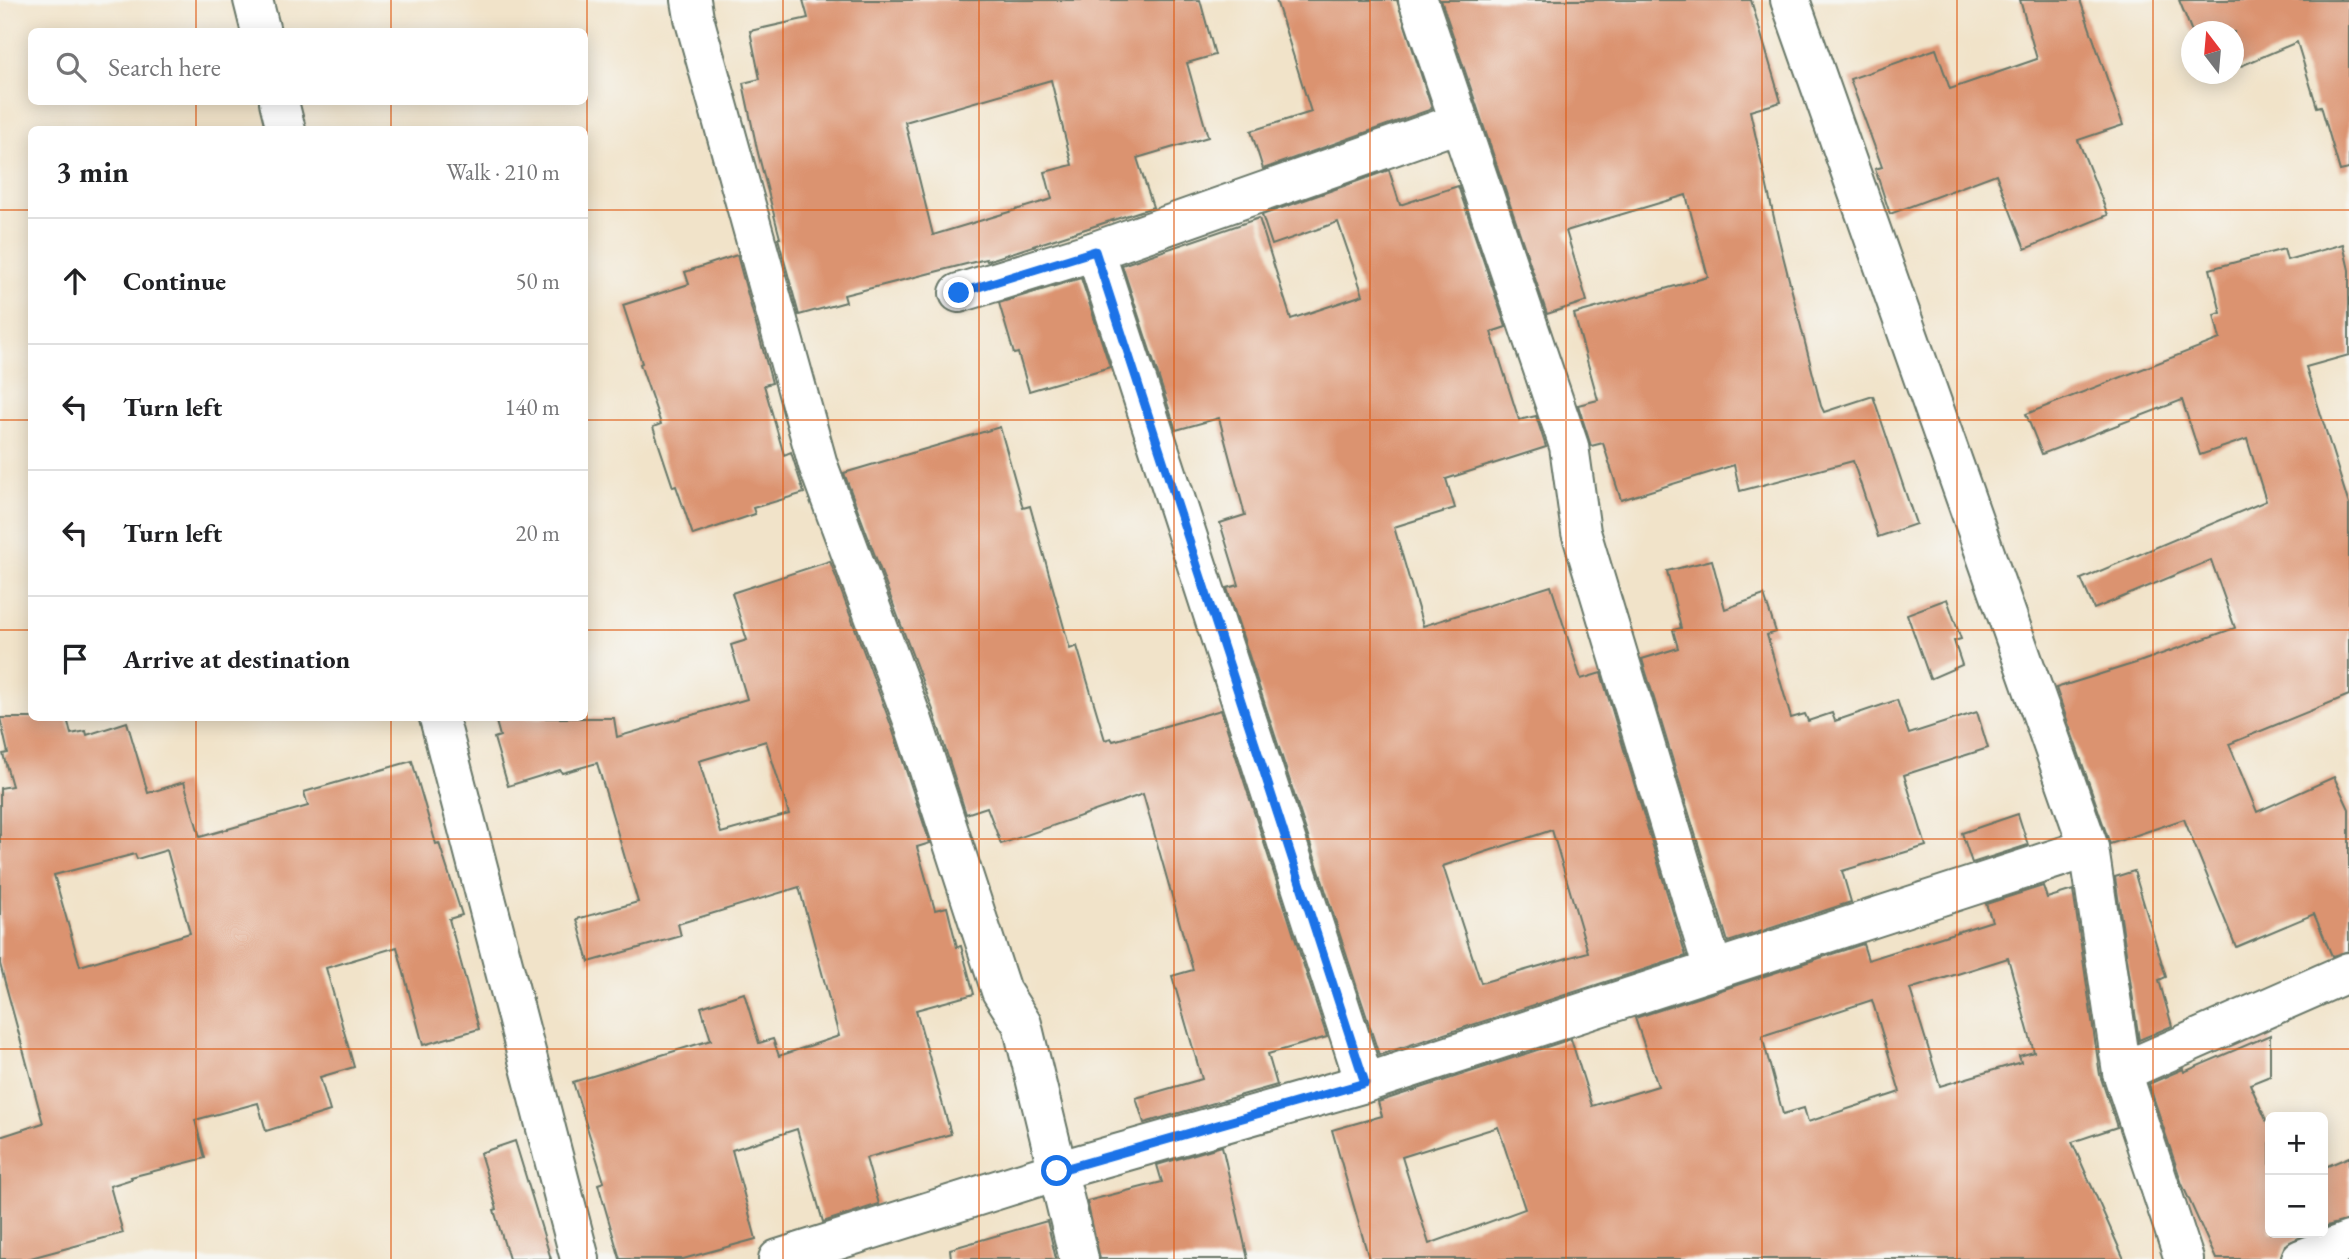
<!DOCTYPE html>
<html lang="en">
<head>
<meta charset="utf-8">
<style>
  :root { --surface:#fff; --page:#f6f6f6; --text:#202124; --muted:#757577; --line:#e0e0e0 }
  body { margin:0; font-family:"EB Garamond",serif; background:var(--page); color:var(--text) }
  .controls { position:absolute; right:21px; bottom:21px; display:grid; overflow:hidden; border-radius:10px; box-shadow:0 4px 18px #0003 }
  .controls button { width:63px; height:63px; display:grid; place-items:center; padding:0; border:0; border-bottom:2px solid var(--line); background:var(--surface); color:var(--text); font:35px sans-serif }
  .compass { position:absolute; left:2181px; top:21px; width:63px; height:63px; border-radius:50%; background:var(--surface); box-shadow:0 4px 18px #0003; rotate:344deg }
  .stop { position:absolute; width:21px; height:21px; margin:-16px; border:5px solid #1a73e8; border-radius:50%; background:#fff }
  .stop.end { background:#1a73e8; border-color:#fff; box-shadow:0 2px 7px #0008 }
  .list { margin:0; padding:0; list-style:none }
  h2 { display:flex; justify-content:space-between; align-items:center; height:91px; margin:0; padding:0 28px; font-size:30px }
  h2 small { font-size:23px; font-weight:400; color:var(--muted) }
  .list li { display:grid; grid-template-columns:46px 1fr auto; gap:21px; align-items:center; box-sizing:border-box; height:126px; padding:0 28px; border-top:2px solid var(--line) }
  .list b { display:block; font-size:26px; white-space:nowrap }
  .list em { font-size:23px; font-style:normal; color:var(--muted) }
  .icon { flex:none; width:38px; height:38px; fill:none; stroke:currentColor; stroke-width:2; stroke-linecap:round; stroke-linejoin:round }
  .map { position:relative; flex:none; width:2349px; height:1259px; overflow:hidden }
  .search { position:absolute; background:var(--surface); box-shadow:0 4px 18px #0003; left:28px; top:28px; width:560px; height:77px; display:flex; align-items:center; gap:18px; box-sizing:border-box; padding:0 24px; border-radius:10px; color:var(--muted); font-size:26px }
  .panel { position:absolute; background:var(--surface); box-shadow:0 4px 18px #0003; left:28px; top:126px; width:560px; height:595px; border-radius:10px }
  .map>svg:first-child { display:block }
  .building { fill:#db936f; fill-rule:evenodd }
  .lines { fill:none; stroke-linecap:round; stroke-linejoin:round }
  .minor-casing { stroke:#687768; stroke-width:42 }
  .minor { stroke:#fff; stroke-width:38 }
  .route { stroke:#1a73e8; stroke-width:9 }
  .grid { fill:none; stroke:#de580e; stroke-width:2; stroke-opacity:0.55 }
</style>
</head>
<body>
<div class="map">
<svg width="2349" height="1259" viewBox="0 0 2349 1259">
  <rect width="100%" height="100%" fill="#f6f6f2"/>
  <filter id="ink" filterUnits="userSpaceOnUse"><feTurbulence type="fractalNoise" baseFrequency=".0143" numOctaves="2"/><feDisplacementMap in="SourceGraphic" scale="14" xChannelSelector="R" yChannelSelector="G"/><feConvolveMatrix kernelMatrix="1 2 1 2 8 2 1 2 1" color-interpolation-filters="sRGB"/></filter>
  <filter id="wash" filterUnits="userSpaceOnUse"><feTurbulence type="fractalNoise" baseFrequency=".00686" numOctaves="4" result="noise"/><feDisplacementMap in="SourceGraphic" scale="28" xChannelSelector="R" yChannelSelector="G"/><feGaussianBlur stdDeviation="1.57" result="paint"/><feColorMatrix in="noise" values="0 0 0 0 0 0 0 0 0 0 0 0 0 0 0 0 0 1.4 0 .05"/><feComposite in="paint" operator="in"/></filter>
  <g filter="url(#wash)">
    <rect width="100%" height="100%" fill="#f1e3c9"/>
    <g id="blocks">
      <!-- building -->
      <g class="building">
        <path d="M803,0H1200L1215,55L1187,63L1208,137L1137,158L1153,207L987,261L986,259L844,295L846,302L799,315L778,238H780L757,149L743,83L760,79L750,31L808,18ZM1051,80L1072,165L1045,172L1052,199L933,235L905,122Z"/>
        <path d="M1276,0H1397L1432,109L1263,169L1251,131L1311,112Z"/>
        <path d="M1441,0H1751L1781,102L1750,111L1779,240L1821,406L1824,412L1873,396L1916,524L1878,537L1853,461L1740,491L1734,465L1621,500L1603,443L1591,446L1578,405L1598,400L1574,314L1708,277L1686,195L1566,231L1587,301L1547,314Z"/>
        <path d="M2020,0H2080L2123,125L2078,140L2108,215L2025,249L1996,174L1890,214L1875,169L1882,167L1850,79L1936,49L1950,89L2037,59Z"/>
        <path d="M2179,0H2349V169L2340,171L2321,106L2317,107L2297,42L2234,69V32H2192Z"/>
        <path d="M1389,170L1400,205L1458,186L1506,327L1491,332L1519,420L1536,416L1546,447L1446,479L1455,508L1394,527L1423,626L1551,586L1581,679L1601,673L1686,956L1379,1055L1227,588L1239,585L1220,523L1245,515L1219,418L1176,430L1122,265L1259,218L1291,319L1363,295L1338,222L1272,245L1262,215ZM1552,830L1588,952L1481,983L1443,866Z"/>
        <path d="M2343,244L2349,270V355L2306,367L2349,505V695L2229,744L2257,812L2334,777L2349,809V951L2332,956L2314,914L2236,947L2184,819L2110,844L2056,688L2139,662L2235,628L2211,560L2094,609L2081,579L2266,501L2247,439L2200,455L2182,400L2042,454L2026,414L2220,339L2214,315L2221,313L2210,269L2284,249L2287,260Z"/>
        <path d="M737,255L772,383L764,385L784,455L791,452L804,493L753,508L755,514L693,535L676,486L673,487L653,427L661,424L640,364L642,363L623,305L689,284L685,272Z"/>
        <path d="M1081,278L1110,367L1029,391L1018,353L1014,354L999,303Z"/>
        <path d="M1000,427L1023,508L1030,506L1070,649L1077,646L1105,740L1111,738L1113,741L1221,710L1327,1037L1268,1054L1277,1085L1144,1123L1136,1098L1202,1079L1172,976L1193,970L1143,794L1001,844L987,807L966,814L933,710L844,473Z"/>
        <path d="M1712,560L1725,609L1764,595L1776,632L1767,635L1791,718L1805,714L1808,721L1832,713L1835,721L1897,700L1909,734L1977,712L1988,748L1904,775L1926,846L1842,871L1851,902L1728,942L1642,659L1678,648L1673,630L1681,628L1667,571Z"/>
        <path d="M830,561L891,725L930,843L917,847L935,910L947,907L957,947L961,946L974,994L916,1010L951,1134L866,1158L879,1204L823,1222L797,1129L732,1150L756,1239L683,1259H620L598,1184L604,1182L573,1082L711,1040L701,1007L744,993L759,1043L773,1039L779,1056L839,1036L799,887L678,924L681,936L589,962L577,919L638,902L597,763L562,773L560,770L508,786L494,738L500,736L495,718H614L617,737L747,699L731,645L747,640L732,593ZM766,741L789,814L721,833L699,761Z"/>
        <path d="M1947,599L1961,639L1954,641L1962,665L1930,679L1907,614Z"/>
        <path d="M0,718H67L71,734L86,731L87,735L127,722L148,793L184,782L200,837L308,806L304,792L412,761L436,844L439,843L462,915L449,919L479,1029L423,1045L397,947L326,968L354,1067L320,1077L330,1111L266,1131L258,1103L195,1120L205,1158L131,1177L132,1179L110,1186L123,1233L27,1259H0V1137L43,1123L0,964V788L12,786L3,754L8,753ZM167,850L190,933L80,966L54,875L135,854L137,859Z"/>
        <path d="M2018,814L2028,845L1972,863L1962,833Z"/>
        <path d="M2134,871L2166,977L2159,980L2172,1026L2139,1040L2115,877Z"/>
        <path d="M2043,886L2047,898L2073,890L2100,1075L2117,1127L2072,1142L2124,1259H1369L1332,1130L1382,1116L1378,1102L1571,1039L1592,1106L1658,1086L1635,1018L1863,944L1868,960L1992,921L1986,904ZM2008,958L2034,1052L2019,1056L2021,1062L1940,1086L1910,989ZM1872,1000L1900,1092L1808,1122L1804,1108L1783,1114L1762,1036ZM1498,1127L1525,1209L1429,1244L1402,1157Z"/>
        <path d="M2270,1035V1076L2250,1084L2270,1129V1233H2309L2285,1245L2280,1259H2216L2182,1184L2149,1084L2183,1069L2184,1072Z"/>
        <path d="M515,1141L551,1259H509L494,1210L497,1209L480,1153Z"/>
        <path d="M1222,1146L1248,1259H1100L1087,1201L1162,1182L1157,1165Z"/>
        <path d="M2349,1157V1220L2323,1227V1168Z"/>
        <path d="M1047,1221L1056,1259H951L950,1249Z"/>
      </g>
    </g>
  </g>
  <g filter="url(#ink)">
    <use href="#blocks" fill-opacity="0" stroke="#687768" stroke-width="2"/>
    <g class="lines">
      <!-- minor casing -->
      <g class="minor-casing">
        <g id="minor">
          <path d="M253,0L261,32"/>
          <path d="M691,0L694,18L818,465L912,718L1001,991L1022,1024L1079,1259"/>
          <path d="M1418,0L1569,446L1581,532L1713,969"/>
          <path d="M1790,0L2089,848L2122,1072L2184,1259"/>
          <path d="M279,102L286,130"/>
          <path d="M1095,251L1365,1083"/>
          <path d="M959,293L1095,251L1458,123"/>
          <path d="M439,718L580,1259"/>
          <path d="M2122,1072L2349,972"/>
          <path d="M778,1259L1057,1171L1365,1083L2089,848"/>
          <path d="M2301,1259L2349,1241"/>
        </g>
      </g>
      <!-- minor -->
      <use href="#minor" class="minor"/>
    </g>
  </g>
  <g class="lines" filter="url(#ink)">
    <!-- route -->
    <path class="route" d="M959,293L1095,251L1365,1083L1057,1171"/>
  </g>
  <!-- grid -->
  <path class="grid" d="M196,0V32M391,0V32M587,0V1259M783,0V1259M979,0V1259M1174,0V1259M1370,0V1259M1566,0V1259M1762,0V1259M1957,0V1259M2153,0V1259M196,102V130M391,102V130M0,210H32M584,210H2349M0,420H32M584,420H2349M0,630H32M584,630H2349M196,718V1259M391,718V1259M0,839H2349M0,1049H2349"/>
</svg>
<div class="controls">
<button>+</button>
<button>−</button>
</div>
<svg class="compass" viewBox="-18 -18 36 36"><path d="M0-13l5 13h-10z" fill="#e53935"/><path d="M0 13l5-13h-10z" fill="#757577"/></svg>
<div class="stop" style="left:1057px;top:1171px"></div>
<div class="stop end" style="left:959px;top:293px"></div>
<div class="search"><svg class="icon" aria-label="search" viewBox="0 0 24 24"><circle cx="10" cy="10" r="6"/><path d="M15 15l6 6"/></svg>Search here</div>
<section class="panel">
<h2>3 min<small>Walk · 210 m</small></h2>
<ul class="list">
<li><svg class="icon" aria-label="ahead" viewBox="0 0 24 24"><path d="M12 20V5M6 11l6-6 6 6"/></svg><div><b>Continue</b></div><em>50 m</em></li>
<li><svg class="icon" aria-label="left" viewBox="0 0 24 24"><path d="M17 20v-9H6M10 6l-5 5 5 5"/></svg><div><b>Turn left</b></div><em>140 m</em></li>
<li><svg class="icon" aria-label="left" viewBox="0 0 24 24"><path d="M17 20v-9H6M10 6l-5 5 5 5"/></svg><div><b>Turn left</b></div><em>20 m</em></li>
<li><svg class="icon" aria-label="arrive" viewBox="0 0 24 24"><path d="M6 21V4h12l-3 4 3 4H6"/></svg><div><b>Arrive at destination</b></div></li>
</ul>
</section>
</div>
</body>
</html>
